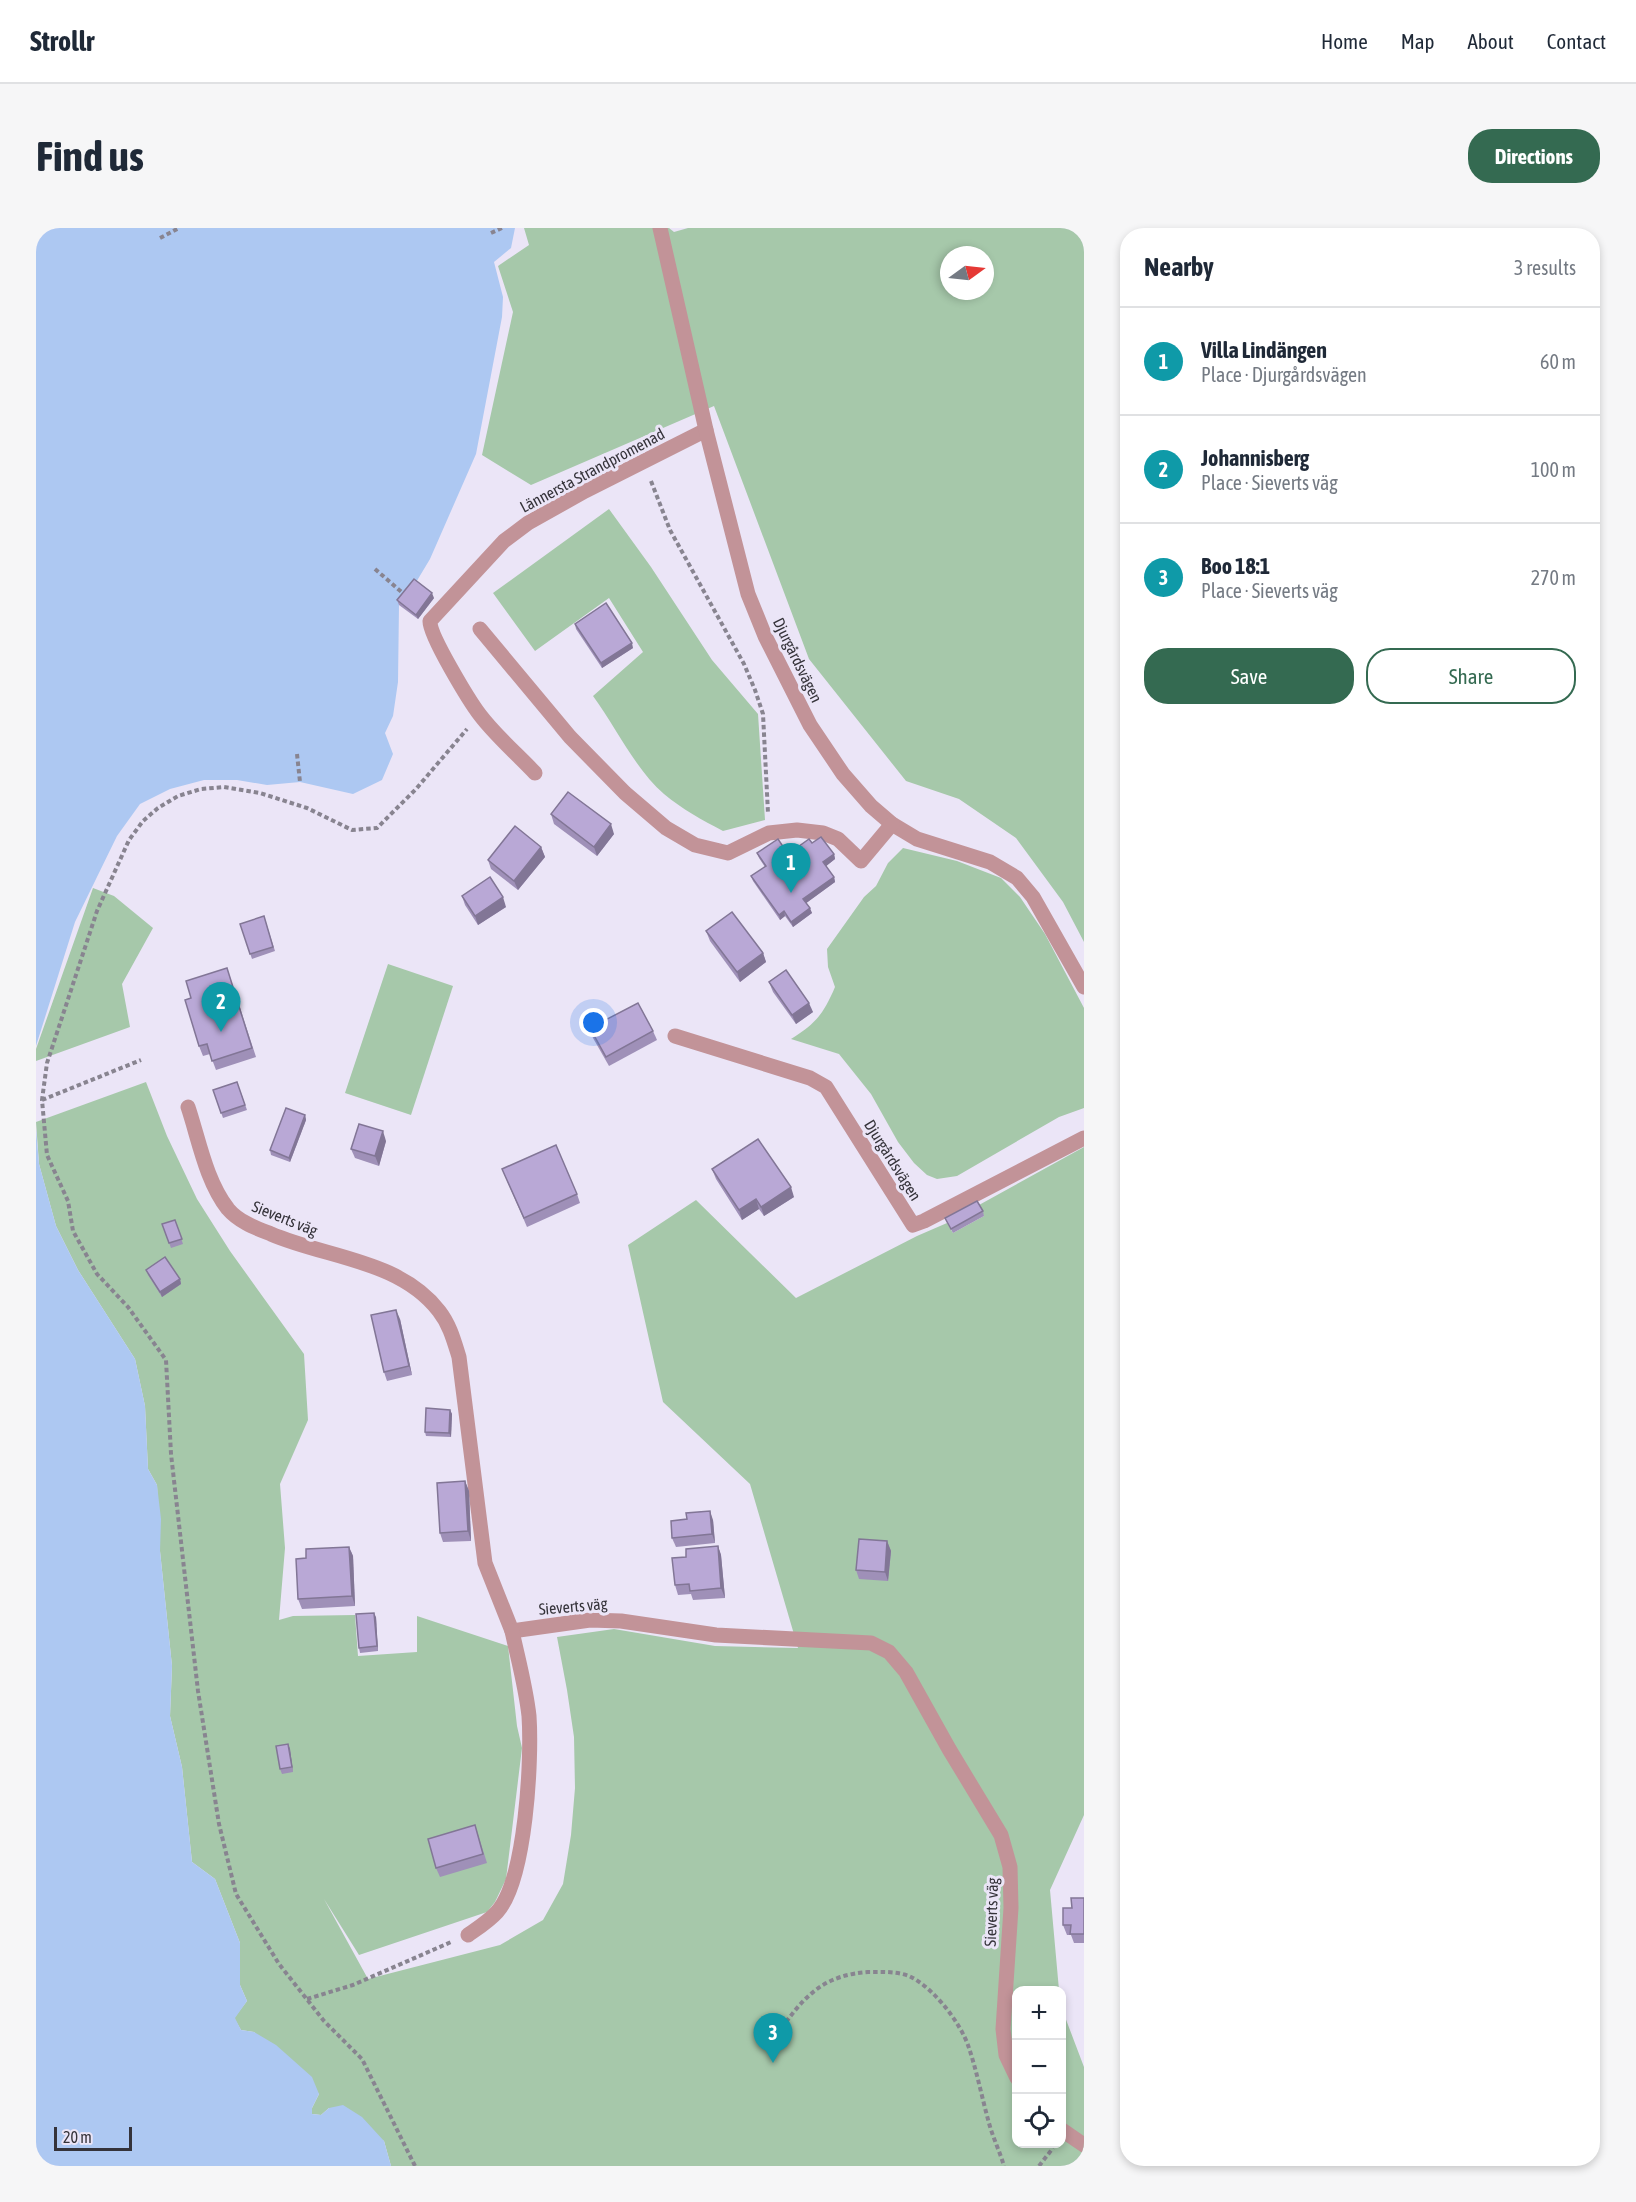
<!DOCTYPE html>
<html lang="en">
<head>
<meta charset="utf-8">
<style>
  :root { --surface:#fff; --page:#f6f6f7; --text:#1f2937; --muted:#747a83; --line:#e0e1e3; --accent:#346a51 }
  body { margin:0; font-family:"Asap Condensed",sans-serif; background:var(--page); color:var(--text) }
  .controls { position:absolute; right:18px; bottom:18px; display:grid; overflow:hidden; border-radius:12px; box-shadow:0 3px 9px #0003 }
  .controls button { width:54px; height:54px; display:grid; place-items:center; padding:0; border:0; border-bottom:2px solid var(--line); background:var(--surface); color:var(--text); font:30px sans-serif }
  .compass { position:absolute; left:904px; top:18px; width:54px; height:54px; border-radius:50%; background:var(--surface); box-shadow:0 3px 9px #0003; rotate:75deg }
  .scale { position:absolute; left:18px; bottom:15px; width:78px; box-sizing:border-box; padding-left:6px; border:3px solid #35333a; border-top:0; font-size:16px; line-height:21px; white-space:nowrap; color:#35333a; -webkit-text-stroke:4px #ebe5f7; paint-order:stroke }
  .you { position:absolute; left:558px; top:795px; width:21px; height:21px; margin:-15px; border:4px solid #fff; border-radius:50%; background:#1a73e8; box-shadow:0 0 0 9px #1a73e833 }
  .badge { display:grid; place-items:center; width:39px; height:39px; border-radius:50%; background:var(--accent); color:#fff; font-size:20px; font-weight:700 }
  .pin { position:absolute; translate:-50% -50px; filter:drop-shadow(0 2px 3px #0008) }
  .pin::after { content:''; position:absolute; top:32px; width:21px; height:18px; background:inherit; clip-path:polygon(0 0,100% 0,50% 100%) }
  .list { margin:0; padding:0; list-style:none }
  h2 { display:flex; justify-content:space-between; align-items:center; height:78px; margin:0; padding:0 24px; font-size:26px }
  h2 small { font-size:20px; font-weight:400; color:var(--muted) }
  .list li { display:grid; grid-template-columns:39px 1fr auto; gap:18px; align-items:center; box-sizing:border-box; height:108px; padding:0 24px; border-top:2px solid var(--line) }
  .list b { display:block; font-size:22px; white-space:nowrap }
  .list p { margin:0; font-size:20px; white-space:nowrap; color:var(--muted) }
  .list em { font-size:20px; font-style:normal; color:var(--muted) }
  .actions { display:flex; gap:12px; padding:18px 24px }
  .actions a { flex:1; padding:14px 0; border:2px solid var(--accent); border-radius:24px; text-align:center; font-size:21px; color:var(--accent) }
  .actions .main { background:var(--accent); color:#fff }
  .icon { flex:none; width:33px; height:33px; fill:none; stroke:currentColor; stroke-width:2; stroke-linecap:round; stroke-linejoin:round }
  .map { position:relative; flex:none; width:1048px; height:1938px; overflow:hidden; border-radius:24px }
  header { display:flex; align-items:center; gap:36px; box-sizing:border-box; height:84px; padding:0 30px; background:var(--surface); border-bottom:2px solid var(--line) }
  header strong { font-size:28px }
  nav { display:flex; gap:33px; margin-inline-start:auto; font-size:21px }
  .intro { display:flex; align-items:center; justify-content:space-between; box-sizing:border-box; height:144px; padding:0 36px }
  h1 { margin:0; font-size:42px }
  .button { padding:15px 27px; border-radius:24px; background:var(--accent); color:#fff; font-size:21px; font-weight:700 }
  main { display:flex; gap:36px; padding:0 36px }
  aside { flex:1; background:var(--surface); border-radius:24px; box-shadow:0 3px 9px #0003 }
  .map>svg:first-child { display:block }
  .green { fill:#a6c8aa; fill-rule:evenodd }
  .water { fill:#adc8f2 }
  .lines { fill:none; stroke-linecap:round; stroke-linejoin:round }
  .path { stroke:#888490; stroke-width:4; stroke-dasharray:4.5 3; stroke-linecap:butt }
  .service { stroke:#c29398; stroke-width:15 }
  .minor { stroke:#c29398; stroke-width:15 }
  .wall { fill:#9f90b8 }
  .shaded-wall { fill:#827696 }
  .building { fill:#b9a8d6; stroke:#827696; stroke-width:1.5 }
  .labels { text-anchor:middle; stroke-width:6; stroke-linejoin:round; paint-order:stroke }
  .street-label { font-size:16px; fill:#35333a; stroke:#ebe5f7 }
</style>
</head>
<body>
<header>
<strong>Strollr</strong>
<nav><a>Home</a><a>Map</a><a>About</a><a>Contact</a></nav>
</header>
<div class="intro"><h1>Find us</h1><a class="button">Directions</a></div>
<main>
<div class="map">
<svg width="1048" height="1938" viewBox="0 0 1048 1938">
  <rect width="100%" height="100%" fill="#ebe5f7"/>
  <!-- green -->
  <g class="green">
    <path d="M488,0H633L638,4L652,0H1048V714L1027,674L980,610L923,571L870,553L773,431L678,178L495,257L446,227L477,84L462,38L493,17ZM913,27H949V63H913Z"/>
    <path d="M573,281L615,339L676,432L722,486L729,592L687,603C666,592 646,581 628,566C599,541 580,499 557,468L607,424L573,370L499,423L457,365Z"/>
    <path d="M867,620L921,633L965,650L984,669L1009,706L1048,780V880L1023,889L921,948L901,951L891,947L878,935L862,914L835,866L803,826L755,811C780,795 787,787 799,759L792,739L791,721L828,669L840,658L852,635Z"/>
    <path d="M57,660L78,668L117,700L86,756L94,799L0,833V821Z"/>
    <path d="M352,736L417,758L375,887L309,865Z"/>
    <path d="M110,854L131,908L161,971L194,1023L268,1126L272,1192L244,1256L249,1320L243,1392L257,1388L319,1387L322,1428L381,1424V1388L472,1418L481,1498L486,1520L470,1651L459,1674L451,1684L323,1727L288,1671L332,1751L464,1717L507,1692L527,1656L535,1607L539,1560L538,1509L531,1462L521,1409L578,1401L679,1418L762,1420L714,1256L627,1174L592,1017L660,972L760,1070L881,1008L911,995L917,1005L948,988L943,977L1048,919V1587L1014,1662L1023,1762H981V1916H1026V1781L1048,1839V1938H355L348,1913L293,1880L285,1887L276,1886V1880L283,1866L218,1804L205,1802L198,1790L211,1773L204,1757V1715L179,1651L156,1634L146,1539L134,1488L136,1438L124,1323L121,1257L112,1241L109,1178L99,1131L42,1042L20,998L3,936L0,894Z"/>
  </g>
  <!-- water -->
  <g class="water">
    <path d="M0,0H479L475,20L458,34L467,69L466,89L440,226L394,331L379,356L363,377L362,454L357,488L349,505L357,526L346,552L317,566L264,554L231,557L201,552H168L134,561L104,576L81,608L39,694L0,818Z"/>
    <path d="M0,901L3,936L20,998L42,1042L99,1131L109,1178L112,1241L121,1257L125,1291L124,1323L136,1438L134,1488L146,1539L156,1634L179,1651L204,1715V1757L211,1773L199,1790L205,1802L218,1804L240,1817L276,1849L283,1866L276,1880V1886L285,1887L293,1880L307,1877L326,1889L348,1913L355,1938H0Z"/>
  </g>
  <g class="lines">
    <!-- path -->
    <g class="path">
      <path d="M455,5L466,0"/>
      <path d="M124,10L143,0"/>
      <path d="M615,253L634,302L708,436L719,462L727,486L732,585"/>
      <path d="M339,341L369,367"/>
      <path d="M261,526L264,554"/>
      <path d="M6,872L105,832"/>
      <path d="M271,1771L317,1757L415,1714"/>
      <path d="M750,1794C773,1763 792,1747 832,1744C846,1744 860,1743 873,1748C897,1759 925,1795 933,1820C941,1844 946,1870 953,1895C957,1910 964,1924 968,1938"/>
      <path d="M379,1938L326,1831L288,1793L243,1736L200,1666L183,1596L162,1463L135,1226L130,1132L92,1079L61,1046L37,1003L32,973L11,927L6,872L11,835L61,683L93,612L107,593L122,580L142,568L165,561L188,559L224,565L271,580L316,602L341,600L380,561L431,501"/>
      <path d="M1003,1938L1017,1920"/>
    </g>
    <!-- service -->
    <path class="service" d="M499,545C481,526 460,508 444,487C434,474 393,407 394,393L468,313L492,295L549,263L670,202"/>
    <!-- minor -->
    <g class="minor">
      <path d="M624,0L670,202L712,366L729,408L774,497L807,546L835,578L856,596L881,611L954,634L981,650L997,669L1048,759"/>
      <path d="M444,401L534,509L589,565L630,600L659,617L692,625L733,605L761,602L787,605L802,611L825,633L856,596"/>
      <path d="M639,808L774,850L790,859L877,997L888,993L1048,910"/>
      <path d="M152,879C163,912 170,953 192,981C203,994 220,1000 235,1006C291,1030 364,1032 403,1083C414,1097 418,1113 423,1129L449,1335L476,1403L554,1392L585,1393L680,1407L835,1415L853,1424L870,1444L913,1521L965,1607L974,1639L975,1680L967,1801L970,1827L981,1850"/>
      <path d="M432,1707C442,1700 453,1693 461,1684C490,1652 496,1531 493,1488C490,1460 482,1431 476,1403"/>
      <path d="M1026,1902L1048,1917"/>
    </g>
  </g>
  <!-- wall -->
  <g class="wall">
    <path d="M398,370L382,391L363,377L361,372Z"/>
    <path d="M539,396L597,420L566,440L540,401Z"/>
    <path d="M515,586L578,606L561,628L518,596Z"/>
    <path d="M776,615L798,626L799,631L790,638L798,649L799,654L770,675L776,685L757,699L749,688L744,692L717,653L715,648L729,639L723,630L721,625L752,626Z"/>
    <path d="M505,619L509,629L482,662L455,641L452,632Z"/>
    <path d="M426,668L470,679L442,697L429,677Z"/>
    <path d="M228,688L239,723L216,731L204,696Z"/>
    <path d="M670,703L727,725L730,734L704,754L674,713Z"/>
    <path d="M194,749L220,829L180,842L174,826L167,828L163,818L155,770Z"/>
    <path d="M733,754L777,784L760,796L737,764Z"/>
    <path d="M554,800L617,803L621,812L573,838L557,810Z"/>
    <path d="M201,854L211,882L187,890L177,862Z"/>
    <path d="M269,887L270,892L254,934L235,927L234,922Z"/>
    <path d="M350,913L343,938L319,930L315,921Z"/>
    <path d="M466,941L541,966L544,975L491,999Z"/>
    <path d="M676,941L758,969L728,988L723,981L706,992L680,951Z"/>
    <path d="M947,983L948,988L917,1005L909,990Z"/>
    <path d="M139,992L147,1016L135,1020L126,996Z"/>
    <path d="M110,1042L144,1051L145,1056L126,1069L112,1047Z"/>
    <path d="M364,1091L376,1147L351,1153L348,1144Z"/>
    <path d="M414,1182L416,1186L415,1209L390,1208L389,1204Z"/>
    <path d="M429,1253L433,1263L435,1313L407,1314L404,1305Z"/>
    <path d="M677,1292L679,1315L640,1319L636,1310Z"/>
    <path d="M851,1313L855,1323L852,1353L823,1351L820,1342Z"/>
    <path d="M682,1318L685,1327L689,1370L657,1372L655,1366L642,1367L639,1357L650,1329Z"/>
    <path d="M313,1319L317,1328L319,1378L266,1381L262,1371L270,1330Z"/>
    <path d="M340,1389L342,1423L324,1425L323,1420Z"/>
    <path d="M252,1516L254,1521L257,1544L246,1546L244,1541Z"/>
    <path d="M439,1597L451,1635L404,1649L400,1640Z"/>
    <path d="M1048,1670V1715H1038L1035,1707H1031L1027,1697L1036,1680Z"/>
  </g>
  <!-- shaded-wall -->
  <g class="shaded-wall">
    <path d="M396,365L398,370L382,391L380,387Z"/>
    <path d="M596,415L597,420L566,440L565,435Z"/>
    <path d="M575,596L578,606L561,628L558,619Z"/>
    <path d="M505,619L509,629L482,662L478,653Z"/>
    <path d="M798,626L799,631L789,639L787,634Z"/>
    <path d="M798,649L799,654L769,676L767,671Z"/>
    <path d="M467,669L470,679L442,697L439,688Z"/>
    <path d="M774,680L776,685L757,699L755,694Z"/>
    <path d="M748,683L749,688L744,692L743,687Z"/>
    <path d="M727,725L730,734L704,754L701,744Z"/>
    <path d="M773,775L777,784L760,796L756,787Z"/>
    <path d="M269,887L270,892L254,934L253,930Z"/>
    <path d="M347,903L350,913L343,938L339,928Z"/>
    <path d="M755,959L758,969L728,988L725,979Z"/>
    <path d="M720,971L723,981L706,992L703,982Z"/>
    <path d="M144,1051L145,1056L126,1069L124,1064Z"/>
    <path d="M360,1082L364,1091L376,1147L373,1138Z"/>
    <path d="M414,1182L416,1186L415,1209L413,1205Z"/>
    <path d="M429,1253L433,1263L435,1313L432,1303Z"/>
    <path d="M674,1283L677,1292L679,1315L676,1306Z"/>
    <path d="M851,1313L855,1323L852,1353L849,1344Z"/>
    <path d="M682,1318L685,1327L689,1370L685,1360Z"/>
    <path d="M313,1319L317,1328L319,1378L316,1368Z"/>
    <path d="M338,1385L340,1389L342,1423L341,1418Z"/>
    <path d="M252,1516L254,1521L257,1544L256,1539Z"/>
  </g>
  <!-- building -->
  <g class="building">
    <path d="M378,351L396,365L380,387L361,372Z"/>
    <path d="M570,375L596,415L565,435L539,396Z"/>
    <path d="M532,564L575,596L558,619L515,586Z"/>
    <path d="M479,598L505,619L478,653L452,632Z"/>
    <path d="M785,609L798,626L787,634L798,649L767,671L774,680L755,694L748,683L743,687L715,648L730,638L721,625L742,611L752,626L773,611L776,615Z"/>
    <path d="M454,649L467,669L439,688L426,668Z"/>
    <path d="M696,684L727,725L701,744L670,703Z"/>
    <path d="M228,688L237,719L214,726L204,696Z"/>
    <path d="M191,740L216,820L176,833L171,816L163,818L149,772L155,770L150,753Z"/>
    <path d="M750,742L773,775L756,787L733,754Z"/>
    <path d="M602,775L617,803L570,829L554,800Z"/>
    <path d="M201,854L209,877L185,885L177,862Z"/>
    <path d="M250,880L269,887L253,930L234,922Z"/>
    <path d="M323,896L347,903L339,928L315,921Z"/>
    <path d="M722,911L755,959L725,979L720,971L703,982L676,941Z"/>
    <path d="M520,917L541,966L488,990L466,941Z"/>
    <path d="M941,973L947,983L915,1001L909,990Z"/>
    <path d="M139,992L146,1011L133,1015L126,996Z"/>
    <path d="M129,1029L144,1051L124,1064L110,1042Z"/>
    <path d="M360,1082L373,1138L348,1144L335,1087Z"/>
    <path d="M390,1180L414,1182L413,1205L389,1204Z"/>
    <path d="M429,1253L432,1303L404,1305L401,1255Z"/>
    <path d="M674,1283L676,1306L636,1310L635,1293L651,1291L650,1285Z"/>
    <path d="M823,1311L851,1313L849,1344L820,1342Z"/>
    <path d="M682,1318L685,1360L654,1363L653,1356L639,1357L636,1330L650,1329V1321Z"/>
    <path d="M313,1319L316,1368L262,1371L260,1331L270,1330V1321Z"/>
    <path d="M338,1385L341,1418L323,1420L320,1386Z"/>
    <path d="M252,1516L256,1539L244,1541L240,1518Z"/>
    <path d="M439,1597L447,1626L400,1640L392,1611Z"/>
    <path d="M1035,1670H1048V1706H1034L1035,1697H1027V1680H1036Z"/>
  </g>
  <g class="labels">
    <!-- street labels -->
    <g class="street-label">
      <text transform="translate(556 242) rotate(-28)" y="6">Lännersta Strandpromenad</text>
      <text transform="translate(762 432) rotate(64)" y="6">Djurgårdsvägen</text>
      <text transform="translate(857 932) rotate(58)" y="6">Djurgårdsvägen</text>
      <text transform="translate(249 990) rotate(22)" y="6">Sieverts väg</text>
      <text transform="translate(537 1378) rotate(-5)" y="6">Sieverts väg</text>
      <text transform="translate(955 1684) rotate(-88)" y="6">Sieverts väg</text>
    </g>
  </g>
</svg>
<div class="controls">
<button>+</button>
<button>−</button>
<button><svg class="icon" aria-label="locate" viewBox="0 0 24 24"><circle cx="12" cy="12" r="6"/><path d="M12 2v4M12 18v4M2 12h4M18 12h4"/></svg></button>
</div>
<svg class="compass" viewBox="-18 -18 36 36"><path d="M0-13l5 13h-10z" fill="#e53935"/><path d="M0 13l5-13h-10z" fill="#747a83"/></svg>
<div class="scale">20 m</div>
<div class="you"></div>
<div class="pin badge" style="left:755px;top:665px;background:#0f9aa8">1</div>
<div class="pin badge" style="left:185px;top:804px;background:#0f9aa8">2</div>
<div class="pin badge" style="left:737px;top:1835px;background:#0f9aa8">3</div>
</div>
<aside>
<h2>Nearby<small>3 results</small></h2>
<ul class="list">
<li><span class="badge" style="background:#0f9aa8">1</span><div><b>Villa Lindängen</b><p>Place · Djurgårdsvägen</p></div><em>60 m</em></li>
<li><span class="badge" style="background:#0f9aa8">2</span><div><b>Johannisberg</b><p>Place · Sieverts väg</p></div><em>100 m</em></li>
<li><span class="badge" style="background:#0f9aa8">3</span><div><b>Boo 18:1</b><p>Place · Sieverts väg</p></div><em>270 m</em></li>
</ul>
<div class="actions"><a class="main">Save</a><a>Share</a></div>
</aside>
</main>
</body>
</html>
